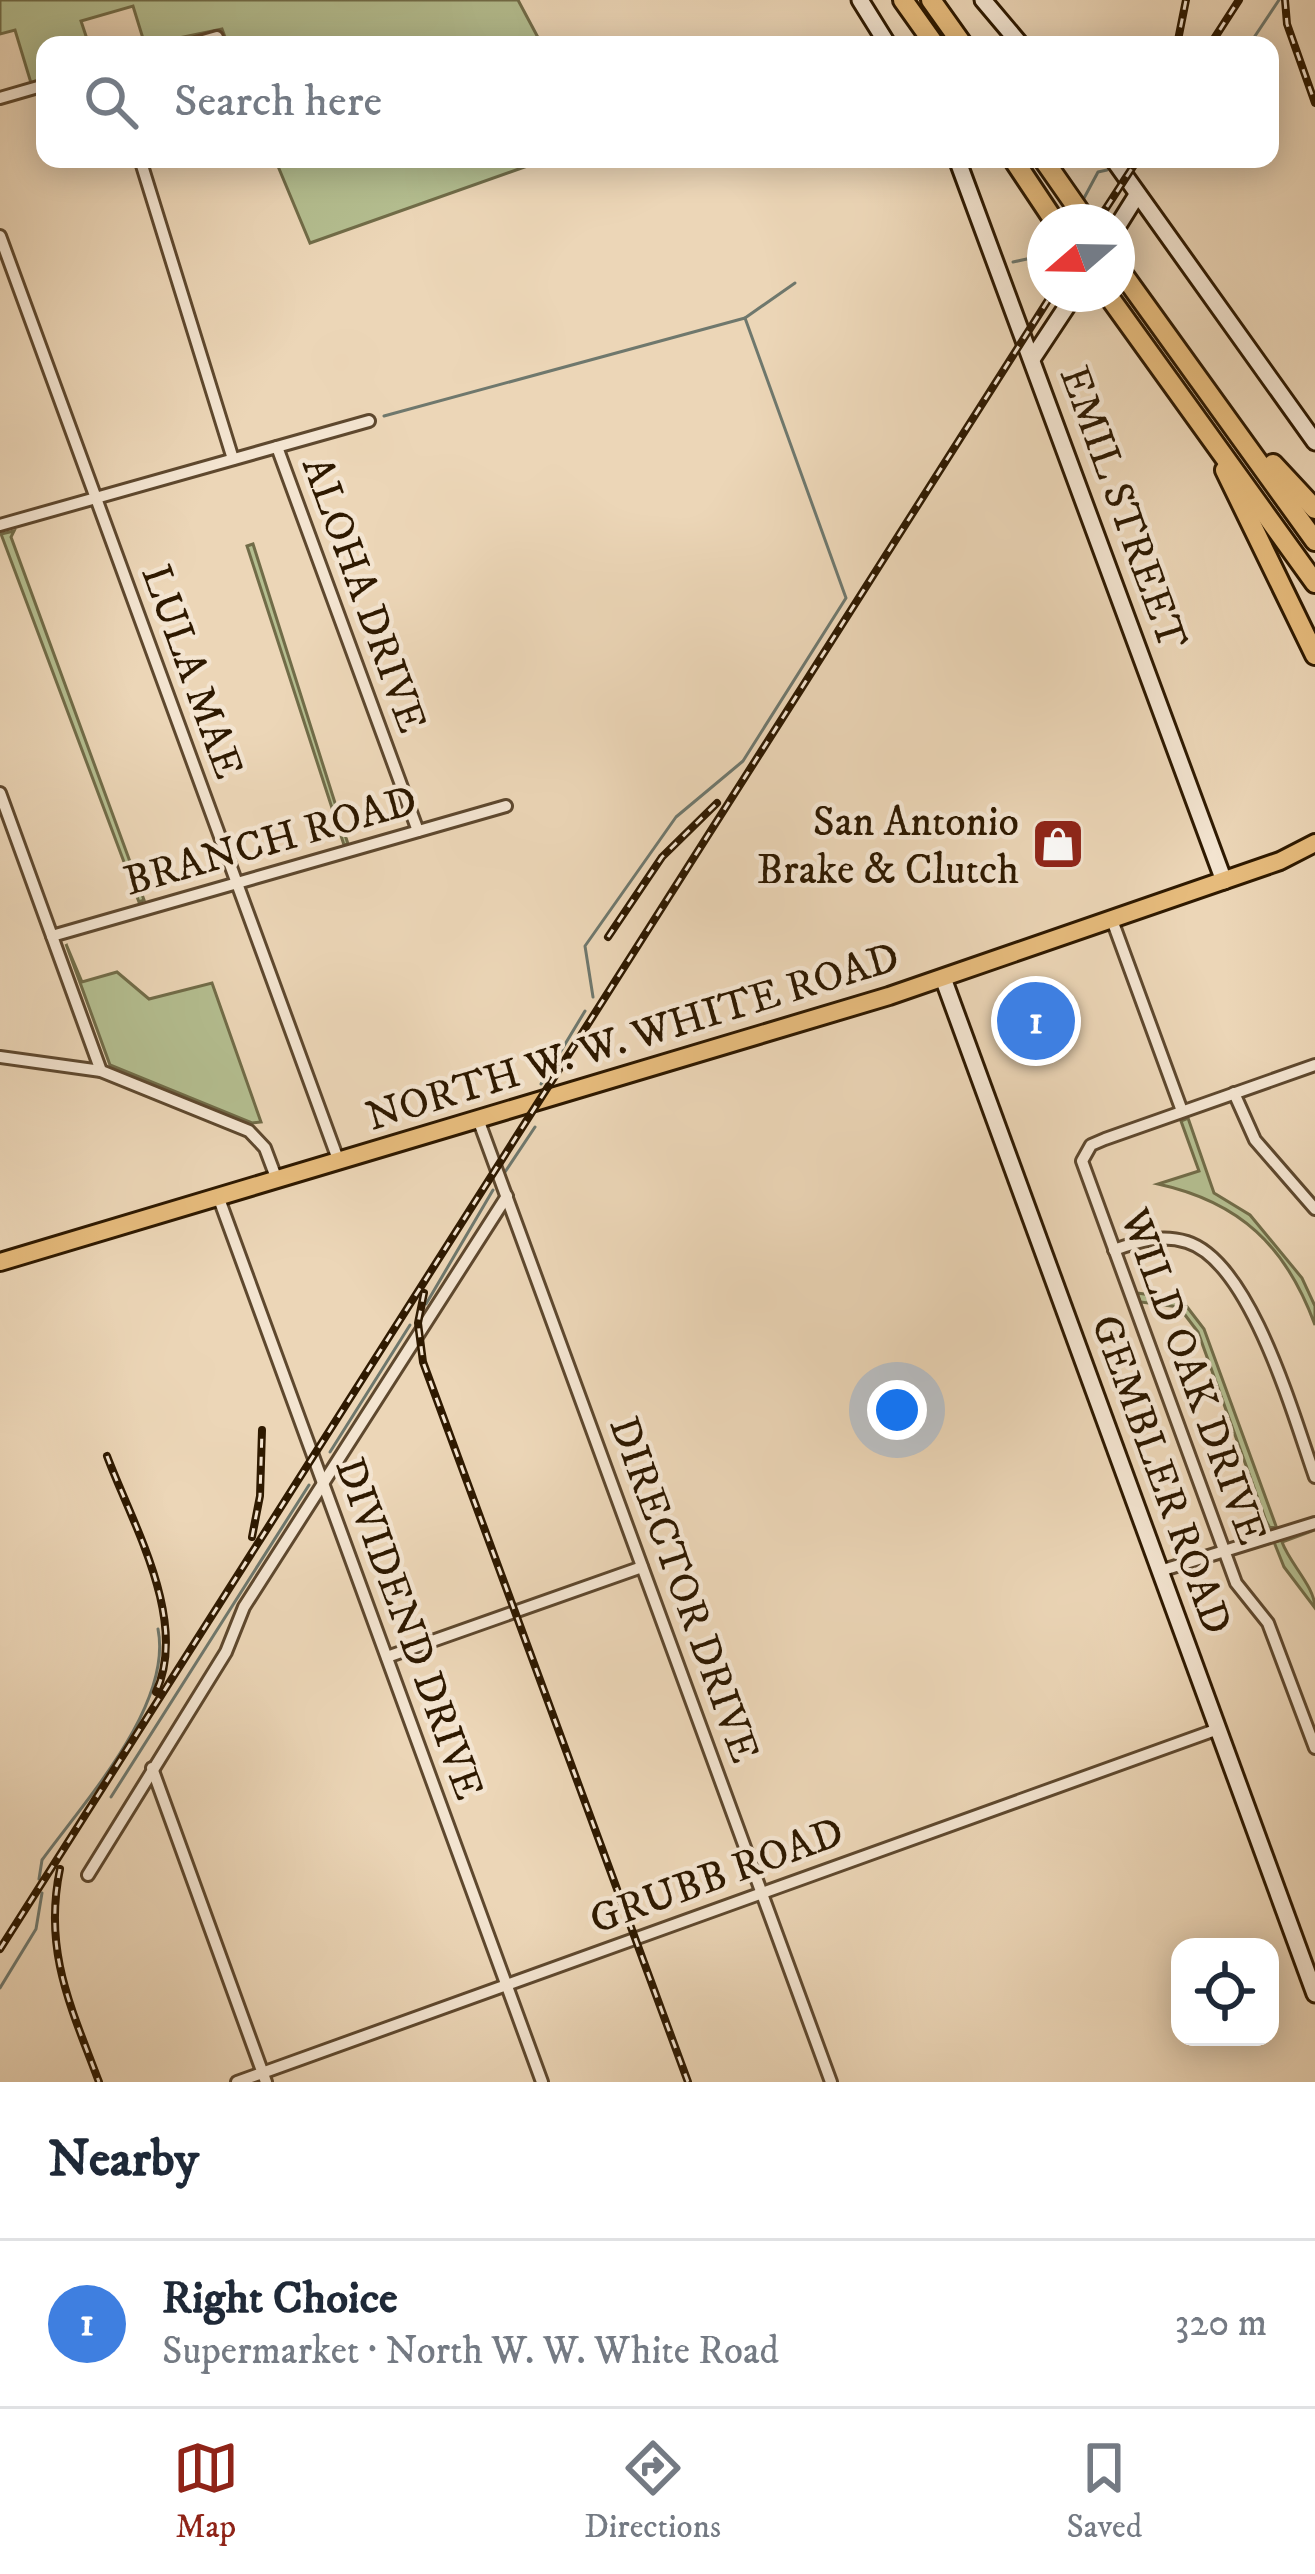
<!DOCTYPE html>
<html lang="en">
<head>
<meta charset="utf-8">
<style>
  :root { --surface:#fff; --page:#f6f6f7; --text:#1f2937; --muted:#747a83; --line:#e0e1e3; --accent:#8f2418 }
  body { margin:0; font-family:"IM FELL DW Pica",serif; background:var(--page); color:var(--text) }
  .controls { position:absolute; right:36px; bottom:36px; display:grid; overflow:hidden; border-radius:24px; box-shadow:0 6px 30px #0003 }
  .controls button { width:108px; height:108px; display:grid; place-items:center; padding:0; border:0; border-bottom:3px solid var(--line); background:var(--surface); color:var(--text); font:60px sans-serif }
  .compass { position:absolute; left:1027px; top:204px; width:108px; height:108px; border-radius:50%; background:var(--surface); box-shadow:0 6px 30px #0003; rotate:250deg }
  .you { position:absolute; left:897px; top:1410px; width:42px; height:42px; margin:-30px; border:9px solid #fff; border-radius:50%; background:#1a73e8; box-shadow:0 0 0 18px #1a73e833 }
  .badge { display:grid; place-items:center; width:78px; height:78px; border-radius:50%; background:var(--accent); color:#fff; font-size:39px; font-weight:700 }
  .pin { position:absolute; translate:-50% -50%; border:6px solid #fff; box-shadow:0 3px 12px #0006 }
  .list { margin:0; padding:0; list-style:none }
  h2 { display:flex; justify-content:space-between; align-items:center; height:156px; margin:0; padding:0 48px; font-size:51px }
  h2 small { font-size:39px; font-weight:400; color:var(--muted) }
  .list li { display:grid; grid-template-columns:78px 1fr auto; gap:36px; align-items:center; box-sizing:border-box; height:168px; padding:0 48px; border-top:3px solid var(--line) }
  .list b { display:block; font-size:45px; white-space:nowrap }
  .list p { margin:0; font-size:39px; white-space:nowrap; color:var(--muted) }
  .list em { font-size:39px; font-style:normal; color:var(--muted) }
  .icon { flex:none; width:66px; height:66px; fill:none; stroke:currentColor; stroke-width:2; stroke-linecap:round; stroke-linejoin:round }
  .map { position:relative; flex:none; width:1315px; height:2082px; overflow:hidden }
  .search { position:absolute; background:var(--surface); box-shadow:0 6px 30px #0003; left:36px; right:36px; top:36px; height:132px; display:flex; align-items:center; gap:30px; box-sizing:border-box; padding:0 42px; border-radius:24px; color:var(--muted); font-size:45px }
  .sheet { height:324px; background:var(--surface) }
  nav { display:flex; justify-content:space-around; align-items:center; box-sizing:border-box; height:168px; border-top:3px solid var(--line); background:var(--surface); font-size:33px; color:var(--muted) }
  nav a { display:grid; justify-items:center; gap:6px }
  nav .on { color:var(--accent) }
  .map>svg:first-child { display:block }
  .green { fill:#b4be90; stroke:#716c48; stroke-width:3 }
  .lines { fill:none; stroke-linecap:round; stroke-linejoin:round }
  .stream { stroke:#6f786d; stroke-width:3 }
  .minor-casing { stroke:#5e482e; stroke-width:16 }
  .secondary-casing { stroke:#2e1900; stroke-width:21 }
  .primary-casing { stroke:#2e1900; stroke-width:22 }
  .motorway-casing { stroke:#2e1900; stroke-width:24 }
  .minor { stroke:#f3e4d0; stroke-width:10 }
  .secondary { stroke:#f3e4d0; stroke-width:15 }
  .primary { stroke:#e6bb7c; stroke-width:16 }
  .motorway { stroke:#e6bb7c; stroke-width:18 }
  .rail-casing { stroke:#2e1900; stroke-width:8 }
  .rail { stroke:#f3e4d0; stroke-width:3; stroke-dasharray:9; stroke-linecap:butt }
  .labels { text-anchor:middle; stroke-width:9; stroke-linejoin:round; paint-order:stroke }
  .street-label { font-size:42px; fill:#2e1900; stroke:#f3e4d0 }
  .poi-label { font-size:42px; fill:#2e1900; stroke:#f3e4d0; text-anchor:end }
</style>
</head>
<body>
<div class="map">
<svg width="1315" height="2082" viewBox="0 0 1315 2082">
  <rect width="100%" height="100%" fill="#ecd6b7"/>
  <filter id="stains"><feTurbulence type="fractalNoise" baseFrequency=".00167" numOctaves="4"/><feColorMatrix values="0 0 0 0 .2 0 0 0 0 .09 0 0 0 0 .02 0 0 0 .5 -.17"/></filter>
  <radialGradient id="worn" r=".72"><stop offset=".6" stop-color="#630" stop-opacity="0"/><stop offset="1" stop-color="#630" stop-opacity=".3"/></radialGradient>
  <!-- green -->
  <g class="green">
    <path d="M0,0H518L542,45H228L222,29L145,45L133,6L81,21L89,45H45V79L31,83L15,30L0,34Z"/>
    <path d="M275,159H547L310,243Z"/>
    <path d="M14,531L11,537L144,900L139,902L1,534Z"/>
    <path d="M253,544L348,844L344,845L247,546Z"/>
    <path d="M66,944L82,982L117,972L149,999L212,983L261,1122L252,1123L110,1065Z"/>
    <path d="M1188,1118L1214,1193L1250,1215L1302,1278L1315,1306V1325C1286,1246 1240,1202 1158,1184L1199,1171L1181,1121Z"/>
    <path d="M1137,1293L1181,1299L1204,1329L1276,1526L1270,1528L1266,1521L1198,1332L1179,1307L1140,1302Z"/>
    <path d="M1315,1530L1282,1542C1290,1564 1315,1587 1315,1608L1284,1567L1274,1542L1234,1554Z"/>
  </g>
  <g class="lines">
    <!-- stream -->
    <g class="stream">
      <path d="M1249,45L1279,0"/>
      <path d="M1153,162L1169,159"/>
      <path d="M1083,200L1098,172L1107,170"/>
      <path d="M1013,262L1045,255"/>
      <path d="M384,416L745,318L795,283"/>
      <path d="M593,997L585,946L676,817L743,761L846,598L745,318"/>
      <path d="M541,1084L585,1011"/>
      <path d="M505,1172L535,1127"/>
      <path d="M426,1304L493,1190"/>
      <path d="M330,1452L410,1325"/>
      <path d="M111,1797L309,1485"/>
      <path d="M39,1879L42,1860C84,1802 173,1705 158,1629"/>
      <path d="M0,1988L36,1929L42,1893"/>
    </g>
    <!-- minor casing -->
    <g class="minor-casing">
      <g id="minor">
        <path d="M189,45L217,37"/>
        <path d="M0,98L45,85"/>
        <path d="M140,159L233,459"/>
        <path d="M0,236L339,1162"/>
        <path d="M277,447L418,831"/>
        <path d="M0,525L369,421"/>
        <path d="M0,793L101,1071"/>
        <path d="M1112,920L1182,1111"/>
        <path d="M52,936L506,806"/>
        <path d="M0,1057L101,1071L249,1131L265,1148L277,1180"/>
        <path d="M1315,1065L1105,1139L1091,1145L1082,1161L1236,1583L1268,1623L1315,1748"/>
        <path d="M1234,1093L1255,1140L1315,1209"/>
        <path d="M478,1119L831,2082"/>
        <path d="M218,1196L542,2082"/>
        <path d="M1114,1250C1139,1241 1161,1234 1187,1242C1251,1262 1294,1418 1315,1477"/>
        <path d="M1160,1571L1315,1523"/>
        <path d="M387,1657L642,1567"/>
        <path d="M152,1768L266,2082"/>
        <path d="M88,1875L226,1652L244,1607L507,1196"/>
        <path d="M237,2082L1218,1729"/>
      </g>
    </g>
    <!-- secondary casing -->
    <g class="secondary-casing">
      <g id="secondary">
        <path d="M860,0L888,45"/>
        <path d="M983,0L1021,45"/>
        <path d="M957,159L1224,881"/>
        <path d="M1113,159L1315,442"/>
        <path d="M1117,227L1137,195"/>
        <path d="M1032,359L1075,294"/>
        <path d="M943,978L1315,1994"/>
      </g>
    </g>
    <!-- primary casing -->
    <g class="primary-casing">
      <path id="primary" d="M0,1262L889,996L1280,861L1315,843"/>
    </g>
    <!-- motorway casing -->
    <g class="motorway-casing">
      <g id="motorway">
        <path d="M903,0L935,45"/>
        <path d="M931,0L963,45"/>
        <path d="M1013,159L1055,222"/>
        <path d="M1043,159L1087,222"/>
        <path d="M1117,266L1315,541"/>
        <path d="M1107,294L1315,583"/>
        <path d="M1273,464L1315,509"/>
        <path d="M1225,470L1315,655"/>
      </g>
    </g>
    <!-- minor -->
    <use href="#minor" class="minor"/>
    <!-- secondary -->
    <use href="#secondary" class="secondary"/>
    <!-- primary -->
    <use href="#primary" class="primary"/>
    <!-- motorway -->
    <use href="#motorway" class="motorway"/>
    <!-- rail casing -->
    <g class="rail-casing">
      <g id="rail">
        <path d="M1285,0L1287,24L1315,103"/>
        <path d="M1177,45L1186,0"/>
        <path d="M1210,45L1239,0"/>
        <path d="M1097,222L1138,159"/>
        <path d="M608,937L662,857L717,803"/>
        <path d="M424,1293L418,1323L423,1362L688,2082"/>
        <path d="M107,1456C132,1523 189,1620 156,1692"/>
        <path d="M252,1537L260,1496L262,1430"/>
        <path d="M60,1869C43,1951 71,2007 99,2082"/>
        <path d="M0,1949L1052,294"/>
      </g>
    </g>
    <!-- rail -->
    <use href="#rail" class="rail"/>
  </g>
  <!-- icons -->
  <defs>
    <g id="shop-square" transform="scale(2.7)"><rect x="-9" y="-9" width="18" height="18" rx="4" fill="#8f2418" stroke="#f3e4d0"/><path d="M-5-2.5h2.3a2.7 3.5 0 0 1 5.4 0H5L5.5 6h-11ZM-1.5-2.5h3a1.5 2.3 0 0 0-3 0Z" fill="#fff"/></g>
  </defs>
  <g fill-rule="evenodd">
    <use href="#shop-square" x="1058" y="844"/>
  </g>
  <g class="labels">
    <!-- street labels -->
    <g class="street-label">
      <text transform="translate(1125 507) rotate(70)" y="15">EMIL STREET</text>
      <text transform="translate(366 594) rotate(70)" y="15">ALOHA DRIVE</text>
      <text transform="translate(194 671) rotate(70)" y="15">LULA MAE</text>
      <text transform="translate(270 839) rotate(-16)" y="15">BRANCH ROAD</text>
      <text transform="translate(632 1035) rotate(-17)" y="15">NORTH W. W. WHITE ROAD</text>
      <text transform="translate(1195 1376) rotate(70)" y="15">WILD OAK DRIVE</text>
      <text transform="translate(1163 1474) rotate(70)" y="15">GEMBLER ROAD</text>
      <text transform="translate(686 1589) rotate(70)" y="15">DIRECTOR DRIVE</text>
      <text transform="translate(411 1628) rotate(70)" y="15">DIVIDEND DRIVE</text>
      <text transform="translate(716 1874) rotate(-20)" y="15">GRUBB ROAD</text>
    </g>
    <!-- poi labels -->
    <g class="poi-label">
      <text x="1019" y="835">San Antonio<tspan x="1019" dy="48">Brake &amp; Clutch</tspan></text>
    </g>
  </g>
  <rect width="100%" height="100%" filter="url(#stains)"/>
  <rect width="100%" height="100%" fill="url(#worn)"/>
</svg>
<div class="controls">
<button><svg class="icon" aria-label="locate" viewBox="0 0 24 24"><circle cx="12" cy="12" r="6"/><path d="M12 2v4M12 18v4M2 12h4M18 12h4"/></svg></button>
</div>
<svg class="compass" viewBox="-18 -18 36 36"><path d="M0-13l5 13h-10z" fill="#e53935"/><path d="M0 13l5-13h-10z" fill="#747a83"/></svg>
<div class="you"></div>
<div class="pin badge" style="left:1036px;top:1021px;background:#3f7fe0">1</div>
<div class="search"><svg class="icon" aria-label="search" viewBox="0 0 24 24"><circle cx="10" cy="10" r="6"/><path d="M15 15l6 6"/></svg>Search here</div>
</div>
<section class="sheet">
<h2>Nearby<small></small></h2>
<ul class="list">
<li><span class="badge" style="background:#3f7fe0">1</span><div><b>Right Choice</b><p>Supermarket · North W. W. White Road</p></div><em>320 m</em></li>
</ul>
</section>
<nav>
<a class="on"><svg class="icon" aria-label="map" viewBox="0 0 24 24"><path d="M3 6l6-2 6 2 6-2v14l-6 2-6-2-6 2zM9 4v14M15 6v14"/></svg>Map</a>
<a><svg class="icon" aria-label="directions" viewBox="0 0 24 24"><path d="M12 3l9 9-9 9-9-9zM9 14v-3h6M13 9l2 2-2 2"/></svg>Directions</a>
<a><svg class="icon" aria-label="saved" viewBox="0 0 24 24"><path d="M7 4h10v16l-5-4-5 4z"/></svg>Saved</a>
</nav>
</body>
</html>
